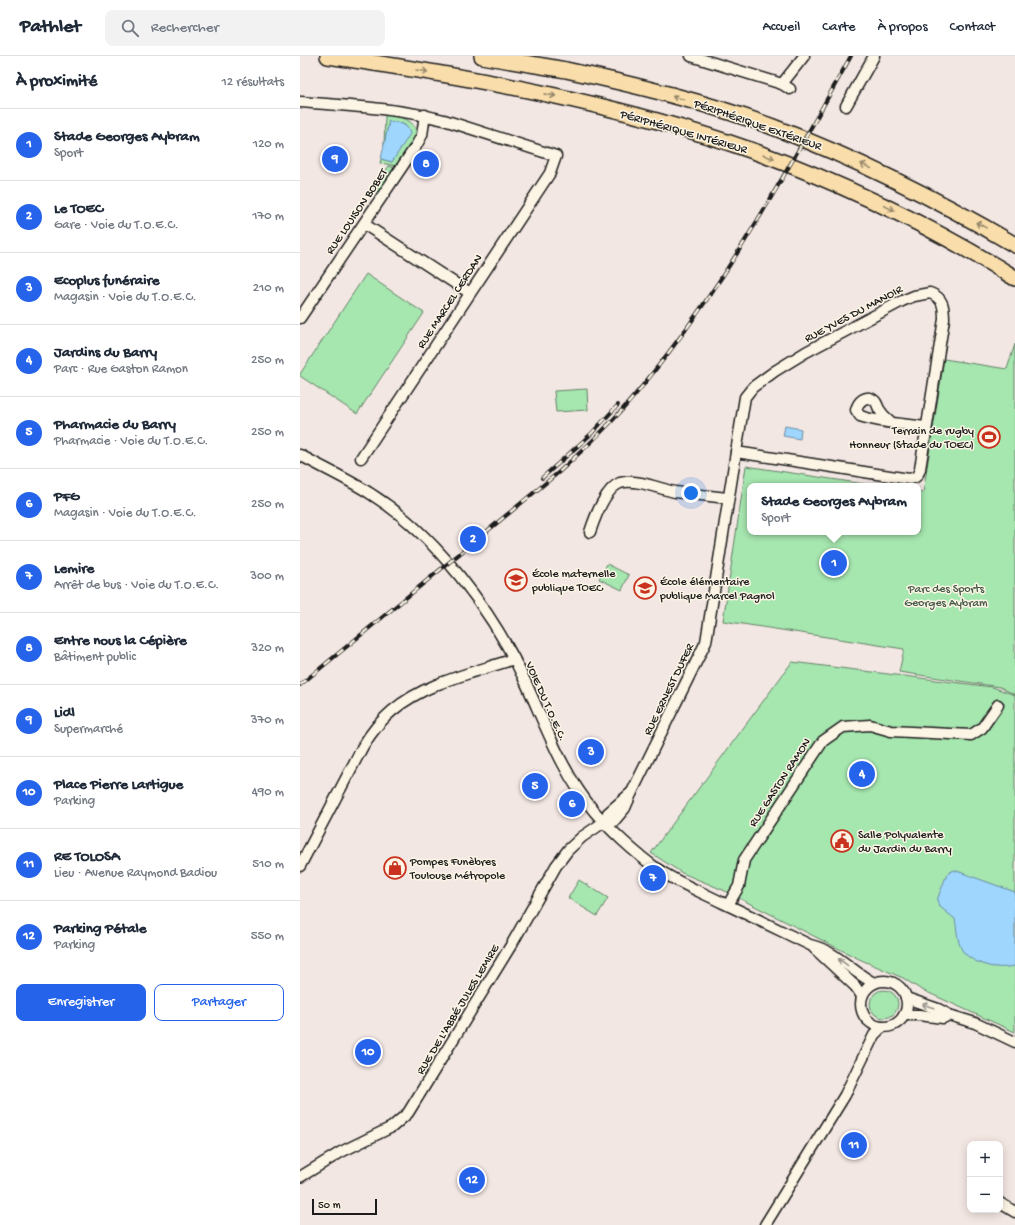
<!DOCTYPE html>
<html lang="fr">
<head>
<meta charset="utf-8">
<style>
  :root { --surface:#fff; --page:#f2f2f3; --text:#1f2937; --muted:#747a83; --line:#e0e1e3; --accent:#2563eb }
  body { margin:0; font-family:"Gochi Hand",sans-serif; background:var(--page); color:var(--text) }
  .controls { position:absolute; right:12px; bottom:12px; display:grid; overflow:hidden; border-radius:8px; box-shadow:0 2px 10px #0003 }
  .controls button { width:36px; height:36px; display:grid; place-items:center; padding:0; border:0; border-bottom:1px solid var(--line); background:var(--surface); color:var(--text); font:20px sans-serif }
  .scale { position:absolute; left:12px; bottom:10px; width:65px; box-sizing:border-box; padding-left:4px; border:2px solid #1c1c1c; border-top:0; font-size:11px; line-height:14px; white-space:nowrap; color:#1c1c1c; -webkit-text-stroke:3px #fcf5e5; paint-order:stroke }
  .you { position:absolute; left:391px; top:437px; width:14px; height:14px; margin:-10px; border:3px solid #fff; border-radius:50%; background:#1a73e8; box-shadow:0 0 0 6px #1a73e833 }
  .badge { display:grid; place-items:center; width:26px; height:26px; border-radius:50%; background:var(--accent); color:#fff; font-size:13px; font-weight:700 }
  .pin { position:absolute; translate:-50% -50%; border:2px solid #fff; box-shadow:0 1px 4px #0006 }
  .popup { position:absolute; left:447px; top:427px; width:174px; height:52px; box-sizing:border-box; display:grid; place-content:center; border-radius:8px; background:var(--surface); filter:drop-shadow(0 1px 3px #0005); font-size:13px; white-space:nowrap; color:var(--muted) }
  .popup b { font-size:15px; color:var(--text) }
  .popup::after { content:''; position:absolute; left:50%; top:100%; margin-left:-8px; border:8px solid transparent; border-top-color:var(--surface) }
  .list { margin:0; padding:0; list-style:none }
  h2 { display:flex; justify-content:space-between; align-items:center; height:52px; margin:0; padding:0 16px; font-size:17px }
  h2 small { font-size:13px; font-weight:400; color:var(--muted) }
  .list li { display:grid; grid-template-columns:26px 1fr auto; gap:12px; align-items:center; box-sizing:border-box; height:72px; padding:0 16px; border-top:1px solid var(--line) }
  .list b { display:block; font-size:15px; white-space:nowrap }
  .list p { margin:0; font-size:13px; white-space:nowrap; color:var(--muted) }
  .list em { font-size:13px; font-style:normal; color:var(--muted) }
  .actions { display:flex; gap:8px; padding:12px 16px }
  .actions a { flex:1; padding:9px 0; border:1px solid var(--accent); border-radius:8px; text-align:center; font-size:14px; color:var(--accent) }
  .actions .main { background:var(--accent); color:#fff }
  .icon { flex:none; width:22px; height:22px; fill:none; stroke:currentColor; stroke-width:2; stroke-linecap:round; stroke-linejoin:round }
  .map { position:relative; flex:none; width:715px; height:1169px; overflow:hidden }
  header { display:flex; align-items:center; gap:24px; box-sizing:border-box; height:56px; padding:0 20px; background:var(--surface); border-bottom:1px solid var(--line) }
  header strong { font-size:19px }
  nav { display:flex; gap:22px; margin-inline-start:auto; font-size:14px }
  .search { width:280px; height:36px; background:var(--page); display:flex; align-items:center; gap:10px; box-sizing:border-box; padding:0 14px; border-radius:8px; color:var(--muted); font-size:15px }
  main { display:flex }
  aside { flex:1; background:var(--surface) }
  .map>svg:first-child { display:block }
  .green { fill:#a6e6af; stroke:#618166 }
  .water { fill:#9ed6fd; stroke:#6a8ca3 }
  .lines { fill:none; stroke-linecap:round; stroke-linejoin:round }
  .minor-casing { stroke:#1c1c1c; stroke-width:13 }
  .highway-casing { stroke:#1c1c1c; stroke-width:18 }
  .minor { stroke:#fcf5e5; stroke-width:10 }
  .highway { stroke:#f9deab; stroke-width:15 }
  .rail-casing { stroke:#1c1c1c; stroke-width:4 }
  .rail { stroke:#fcf5e5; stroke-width:2.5; stroke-dasharray:8; stroke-linecap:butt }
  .oneway { stroke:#96876b }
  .oneway2 { stroke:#97938b }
  .labels { text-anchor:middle; stroke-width:3; stroke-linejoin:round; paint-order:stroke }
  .street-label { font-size:12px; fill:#1c1c1c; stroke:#fcf5e5 }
  .poi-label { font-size:12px; fill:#1c1c1c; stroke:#fcf5e5; text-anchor:start }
  .park-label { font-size:12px; fill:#455948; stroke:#fcf5e5 }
</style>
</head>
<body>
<header>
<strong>Pathlet</strong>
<div class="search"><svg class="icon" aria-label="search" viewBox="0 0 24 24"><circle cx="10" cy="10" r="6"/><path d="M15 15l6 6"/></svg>Rechercher</div>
<nav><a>Accueil</a><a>Carte</a><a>À propos</a><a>Contact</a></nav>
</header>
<main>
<aside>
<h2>À proximité<small>12 résultats</small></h2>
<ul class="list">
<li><span class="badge">1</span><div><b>Stade Georges Aybram</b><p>Sport</p></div><em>120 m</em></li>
<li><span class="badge">2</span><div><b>Le TOEC</b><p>Gare · Voie du T.O.E.C.</p></div><em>170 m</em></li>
<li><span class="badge">3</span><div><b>Ecoplus funéraire</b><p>Magasin · Voie du T.O.E.C.</p></div><em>210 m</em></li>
<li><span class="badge">4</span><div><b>Jardins du Barry</b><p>Parc · Rue Gaston Ramon</p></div><em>250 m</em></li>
<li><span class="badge">5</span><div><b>Pharmacie du Barry</b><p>Pharmacie · Voie du T.O.E.C.</p></div><em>250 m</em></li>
<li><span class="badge">6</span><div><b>PFG</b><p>Magasin · Voie du T.O.E.C.</p></div><em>250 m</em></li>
<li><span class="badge">7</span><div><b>Lemire</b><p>Arrêt de bus · Voie du T.O.E.C.</p></div><em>300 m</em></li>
<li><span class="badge">8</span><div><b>Entre nous la Cépière</b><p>Bâtiment public</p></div><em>320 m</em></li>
<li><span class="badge">9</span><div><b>Lidl</b><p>Supermarché</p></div><em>370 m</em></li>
<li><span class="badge">10</span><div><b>Place Pierre Lartigue</b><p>Parking</p></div><em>490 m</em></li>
<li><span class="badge">11</span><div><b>RE TOLOSA</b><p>Lieu · Avenue Raymond Badiou</p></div><em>510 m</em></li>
<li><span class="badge">12</span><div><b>Parking Pétale</b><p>Parking</p></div><em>550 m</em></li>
</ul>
<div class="actions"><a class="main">Enregistrer</a><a>Partager</a></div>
</aside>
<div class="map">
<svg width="715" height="1169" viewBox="0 0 715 1169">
  <rect width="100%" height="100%" fill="#f3e7e3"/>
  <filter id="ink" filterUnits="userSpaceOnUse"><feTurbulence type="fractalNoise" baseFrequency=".025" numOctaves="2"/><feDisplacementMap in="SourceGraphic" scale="8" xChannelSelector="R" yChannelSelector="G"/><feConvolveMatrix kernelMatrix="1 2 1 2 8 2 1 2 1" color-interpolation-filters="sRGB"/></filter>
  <g filter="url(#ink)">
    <!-- green -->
    <g class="green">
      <path d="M85,59C97,60 117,63 116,78L117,79L97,110L80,107L81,103L92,106L106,70L103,68L89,65L84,89Z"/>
      <path d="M89,110L96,112L79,137L72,135Z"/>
      <path d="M66,218L124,257L57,358L0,320V318Z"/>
      <path d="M715,288V976L620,933L603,922L559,903L423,834L382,817L351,797L492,606L692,631L715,639L700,631L599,616L604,593L423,565L446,410L577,430H450V476H618V436L623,437L644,303L707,313Z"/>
      <path d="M287,333L288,354L256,356L254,335Z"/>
      <path d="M307,508L329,519L322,534L299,523Z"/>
      <path d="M279,824L308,842L297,860L268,842Z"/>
      <circle cx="584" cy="948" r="14"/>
    </g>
    <!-- water -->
    <g class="water">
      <path d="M89,65C99,67 108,67 110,78L92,106L81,103Z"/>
      <path d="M485,370L501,373L500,383L483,380Z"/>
      <path d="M654,814L715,836V910C709,911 702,912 696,911C686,911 667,903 662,894C657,885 657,873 655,863L639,850L637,844L647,818Z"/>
    </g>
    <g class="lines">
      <!-- minor casing -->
      <g class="minor-casing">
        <g id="minor">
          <path d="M391,0L482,28L490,33"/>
          <path d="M482,28L504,0"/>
          <path d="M0,46C49,50 96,52 144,64L256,100L250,117L61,402"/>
          <path d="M546,50L574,0"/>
          <path d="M64,168L170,237"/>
          <path d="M630,237C643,242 644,250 644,263L620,413C618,420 616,422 609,423L436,396L445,341L453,331L475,315L506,296L602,245L614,240Z"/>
          <path d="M0,262L116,90L122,79L125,59"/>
          <path d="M590,365C586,362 582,358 579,353C578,351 577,347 575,345C566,337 558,346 556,354L560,360C580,367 604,368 626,371"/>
          <path d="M0,399C23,412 48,423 71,438C136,479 193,556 225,625C246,670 262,717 294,755C310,774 335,797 356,812C376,826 399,835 421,846C451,860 481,875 510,889C535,894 552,916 574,927"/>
          <path d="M290,476C295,461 305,433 320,427C335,422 360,433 375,436C392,438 410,440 427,442"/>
          <path d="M304,766L314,765L325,752L332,736L406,586L436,396"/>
          <path d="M0,810L63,690C71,677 80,665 92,655C126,626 173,617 214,603"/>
          <path d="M428,849L439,830L444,804L523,685L543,671L570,669L591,675L671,679L682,672L698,649"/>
          <path d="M514,892L555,930L562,940"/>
          <circle cx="584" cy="948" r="23"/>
          <path d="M606,942L638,953L649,959L675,967L715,986"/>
          <path d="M604,959H619L643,962L649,959"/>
          <path d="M0,1121L41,1096L92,1071L108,1057L213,886L256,810L268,794L282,781L304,766L308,757L332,736"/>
          <path d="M700,1147L715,1156"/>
          <path d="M465,1169L545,1039L574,979L582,971"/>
        </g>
      </g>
      <!-- highway casing -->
      <g class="highway-casing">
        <g id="highway">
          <path d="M28,0C172,21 318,47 456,96C546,129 633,171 715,222"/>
          <path d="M182,0C210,5 238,9 266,14C335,29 406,46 473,71C557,103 637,143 715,189"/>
        </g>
      </g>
      <!-- minor -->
      <use href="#minor" class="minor"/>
      <!-- highway -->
      <use href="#highway" class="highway"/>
      <!-- rail casing -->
      <g class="rail-casing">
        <g id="rail">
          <path d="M242,422L290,379L318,349"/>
          <path d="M0,629L259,416C275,401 292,386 307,370C330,347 350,321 369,296C440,203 494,102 551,0"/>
        </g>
      </g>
      <!-- rail -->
      <use href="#rail" class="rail"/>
    </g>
    <!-- one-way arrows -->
    <defs><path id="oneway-shaft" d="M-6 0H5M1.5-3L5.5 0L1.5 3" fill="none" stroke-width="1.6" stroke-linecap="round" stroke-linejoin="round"/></defs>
    <g class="oneway">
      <use href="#oneway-shaft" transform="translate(122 15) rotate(9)"/>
      <use href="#oneway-shaft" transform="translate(250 39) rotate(11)"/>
      <use href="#oneway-shaft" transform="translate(378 42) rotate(-165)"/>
      <use href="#oneway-shaft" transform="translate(469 101) rotate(21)"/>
      <use href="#oneway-shaft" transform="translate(566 110) rotate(-155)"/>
      <use href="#oneway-shaft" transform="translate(589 152) rotate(25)"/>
      <use href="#oneway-shaft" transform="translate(681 169) rotate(-151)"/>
    </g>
    <g class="oneway2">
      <use href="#oneway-shaft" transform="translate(543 906) rotate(-143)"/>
      <use href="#oneway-shaft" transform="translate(628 950) rotate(-162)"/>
    </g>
  </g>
  <!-- icons -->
  <defs>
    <g id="stadium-ring" transform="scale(1.15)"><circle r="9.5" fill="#fcf5e5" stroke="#c8321e" stroke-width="1.5"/><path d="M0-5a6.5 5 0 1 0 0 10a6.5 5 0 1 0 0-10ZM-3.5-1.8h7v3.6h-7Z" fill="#c8321e"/></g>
    <g id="school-ring" transform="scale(1.15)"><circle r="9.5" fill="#fcf5e5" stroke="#c8321e" stroke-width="1.5"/><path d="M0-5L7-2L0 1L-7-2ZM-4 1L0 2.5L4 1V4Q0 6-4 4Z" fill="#c8321e"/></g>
    <g id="civic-ring" transform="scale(1.15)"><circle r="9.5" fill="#fcf5e5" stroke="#c8321e" stroke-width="1.5"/><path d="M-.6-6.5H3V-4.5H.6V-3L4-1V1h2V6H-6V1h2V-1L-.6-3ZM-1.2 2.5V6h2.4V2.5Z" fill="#c8321e"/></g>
    <g id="shop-ring" transform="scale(1.15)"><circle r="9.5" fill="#fcf5e5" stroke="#c8321e" stroke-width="1.5"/><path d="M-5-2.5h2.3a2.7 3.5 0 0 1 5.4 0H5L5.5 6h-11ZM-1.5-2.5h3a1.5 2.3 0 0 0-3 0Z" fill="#c8321e"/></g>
  </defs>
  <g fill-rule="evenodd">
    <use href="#stadium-ring" x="689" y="381"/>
    <use href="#school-ring" x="216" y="524"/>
    <use href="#school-ring" x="345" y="532"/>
    <use href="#civic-ring" x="542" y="785"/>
    <use href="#shop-ring" x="95" y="812"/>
  </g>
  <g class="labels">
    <!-- street labels -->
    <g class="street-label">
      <text transform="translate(458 68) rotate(19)" y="4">PÉRIPHÉRIQUE EXTÉRIEUR</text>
      <text transform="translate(384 75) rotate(16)" y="4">PÉRIPHÉRIQUE INTÉRIEUR</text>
      <text transform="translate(56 155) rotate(-56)" y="4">RUE LOUISON BOBET</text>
      <text transform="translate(149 245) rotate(-57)" y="4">RUE MARCEL CERDAN</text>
      <text transform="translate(553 257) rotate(-28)" y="4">RUE YVES DU MANOIR</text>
      <text transform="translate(368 633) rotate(-64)" y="4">RUE ERNEST DUFER</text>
      <text transform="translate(247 645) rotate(66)" y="4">VOIE DU T.O.E.C.</text>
      <text transform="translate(479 726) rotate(-57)" y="4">RUE GASTON RAMON</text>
      <text transform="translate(157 953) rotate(-59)" y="4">RUE DE L'ABBÉ JULES LEMIRE</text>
    </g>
    <!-- poi labels -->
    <g class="poi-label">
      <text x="674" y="378" text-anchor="end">Terrain de rugby<tspan x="674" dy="14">Honneur (Stade du TOEC)</tspan></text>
      <text x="232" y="521">École maternelle<tspan x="232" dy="14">publique TOEC</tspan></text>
      <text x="360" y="529">École élémentaire<tspan x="360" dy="14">publique Marcel Pagnol</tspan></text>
      <text x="558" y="782">Salle Polyvalente<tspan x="558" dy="14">du Jardin du Barry</tspan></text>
      <text x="110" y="809">Pompes Funèbres<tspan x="110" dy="14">Toulouse Métropole</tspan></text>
    </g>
    <!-- park labels -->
    <g class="park-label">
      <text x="646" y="536">Parc des Sports<tspan x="646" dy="14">Georges Aybram</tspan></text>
    </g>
  </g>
</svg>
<div class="controls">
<button>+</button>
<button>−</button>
</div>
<div class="scale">50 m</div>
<div class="you"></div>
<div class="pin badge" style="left:534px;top:507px">1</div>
<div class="popup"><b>Stade Georges Aybram</b>Sport</div>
<div class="pin badge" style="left:173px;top:483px">2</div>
<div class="pin badge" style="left:291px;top:696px">3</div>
<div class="pin badge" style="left:562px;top:718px">4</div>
<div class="pin badge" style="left:235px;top:730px">5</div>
<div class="pin badge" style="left:272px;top:748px">6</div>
<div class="pin badge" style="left:353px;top:822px">7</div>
<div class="pin badge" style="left:126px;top:108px">8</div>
<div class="pin badge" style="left:35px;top:103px">9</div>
<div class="pin badge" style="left:68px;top:996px">10</div>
<div class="pin badge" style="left:554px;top:1089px">11</div>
<div class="pin badge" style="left:172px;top:1124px">12</div>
</div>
</main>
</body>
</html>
